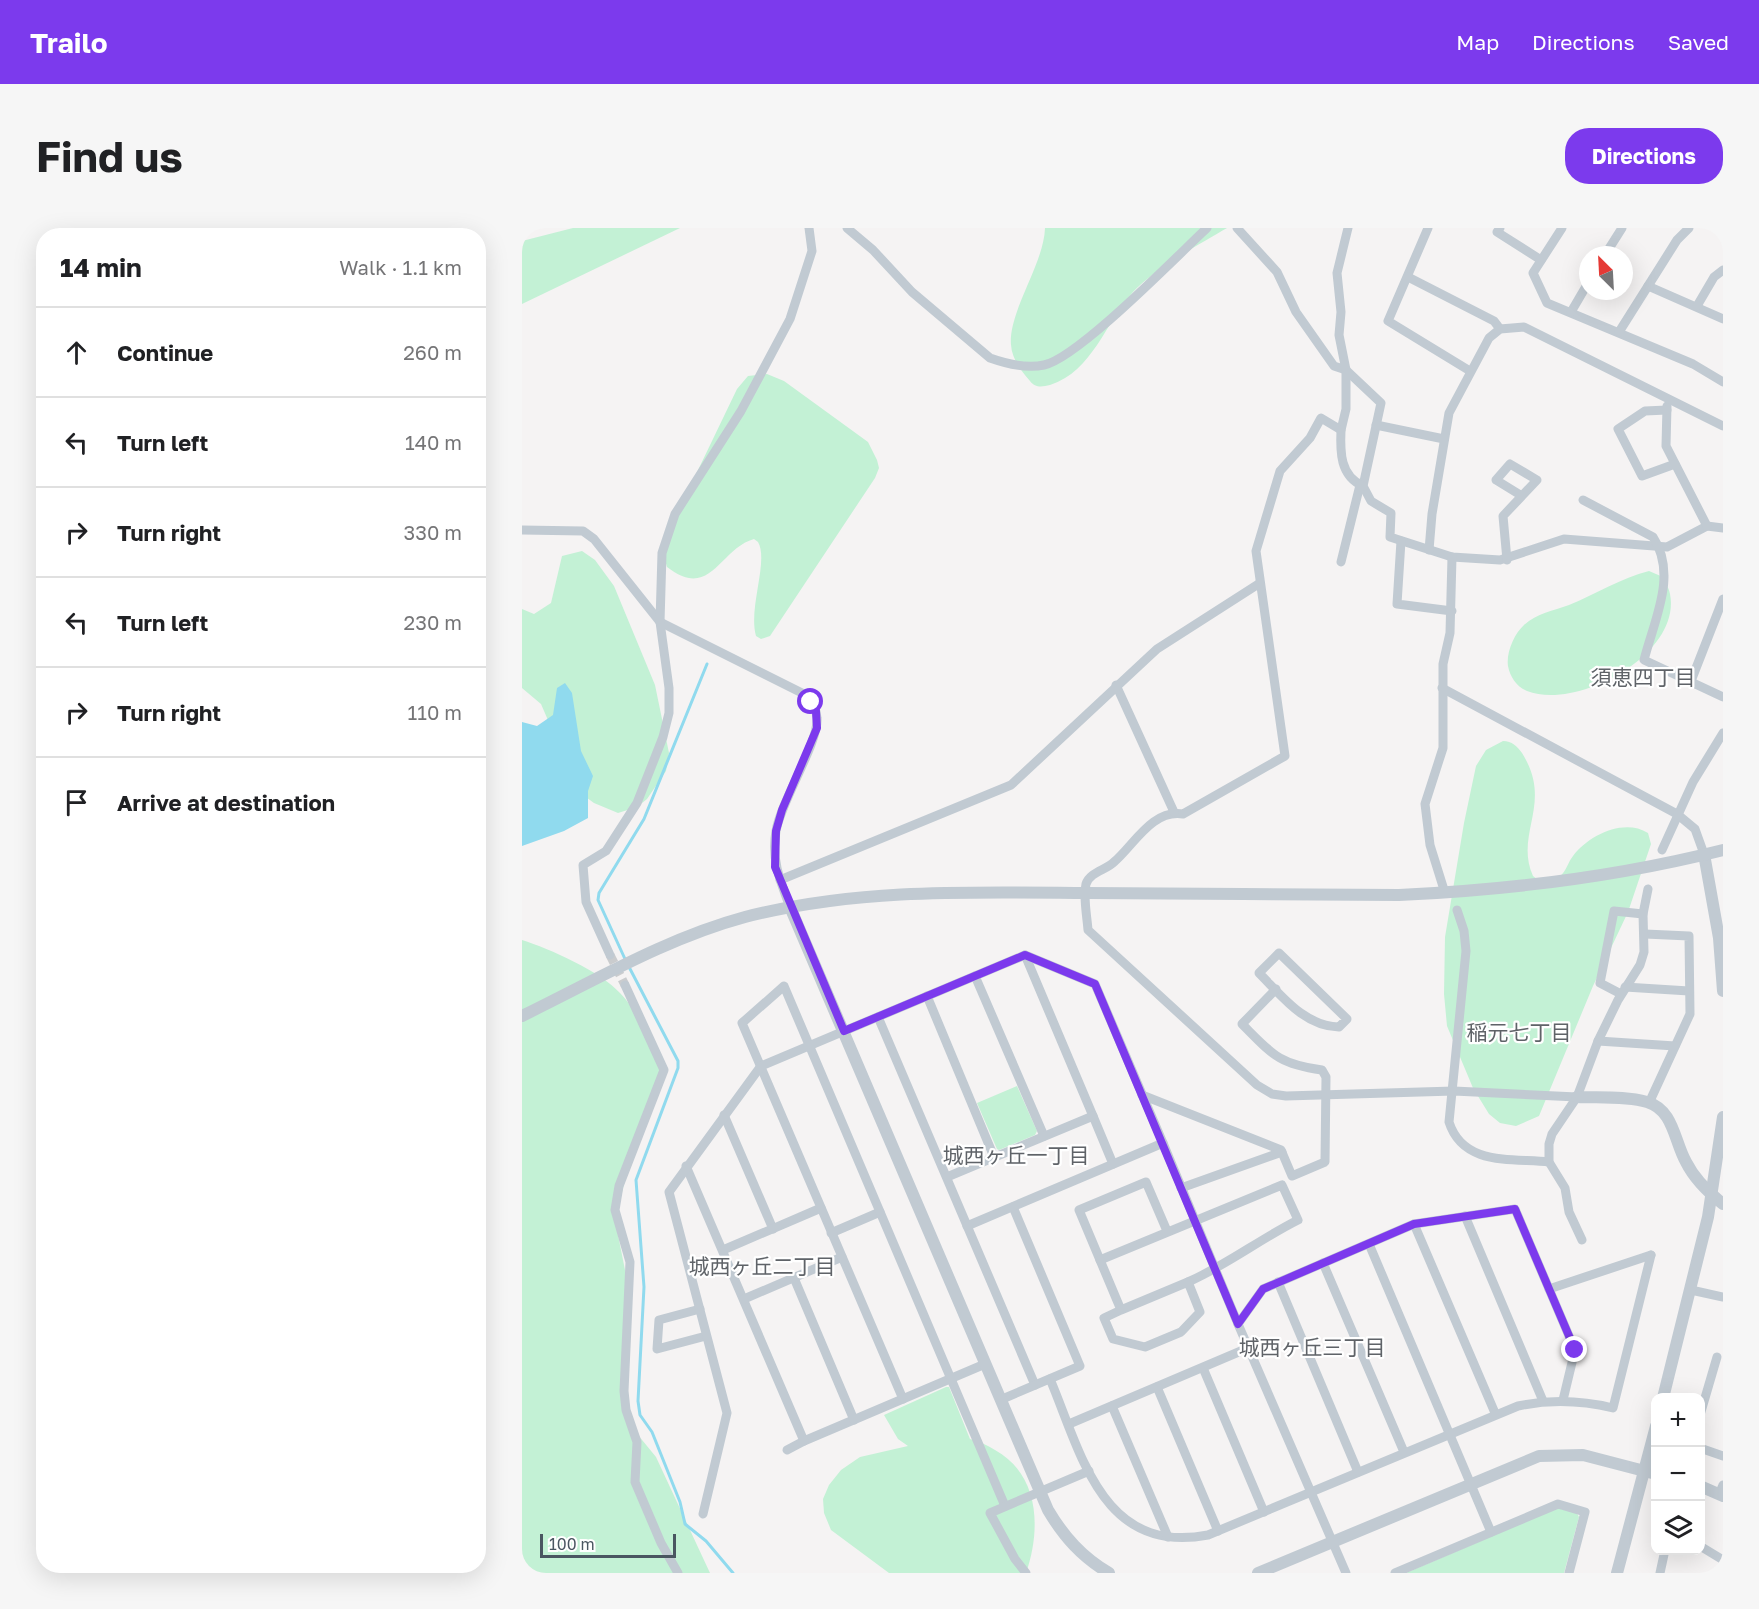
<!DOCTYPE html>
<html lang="en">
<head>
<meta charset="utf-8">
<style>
  :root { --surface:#fff; --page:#f6f6f6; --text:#202124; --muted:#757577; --line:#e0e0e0; --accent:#7c3aed }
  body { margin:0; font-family:"Golos Text","Noto Sans JP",sans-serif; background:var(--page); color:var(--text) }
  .controls { position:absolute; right:18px; bottom:18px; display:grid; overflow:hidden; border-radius:12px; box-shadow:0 6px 24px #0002 }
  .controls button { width:54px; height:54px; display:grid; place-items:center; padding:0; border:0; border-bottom:2px solid var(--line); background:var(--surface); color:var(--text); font:30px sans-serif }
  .compass { position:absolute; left:1057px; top:18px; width:54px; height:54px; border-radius:50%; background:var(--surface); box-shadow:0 6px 24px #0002; rotate:336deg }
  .scale { position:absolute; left:18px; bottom:15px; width:136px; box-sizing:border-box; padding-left:6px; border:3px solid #4a5661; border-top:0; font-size:16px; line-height:21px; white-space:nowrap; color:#4a5661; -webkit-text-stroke:4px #fff; paint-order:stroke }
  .stop { position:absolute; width:18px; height:18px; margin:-14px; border:4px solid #7c3aed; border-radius:50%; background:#fff }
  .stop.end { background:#7c3aed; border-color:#fff; box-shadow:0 2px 6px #0008 }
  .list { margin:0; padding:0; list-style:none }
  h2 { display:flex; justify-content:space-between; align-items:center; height:78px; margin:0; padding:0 24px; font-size:26px }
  h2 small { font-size:20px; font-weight:400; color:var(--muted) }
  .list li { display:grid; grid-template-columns:39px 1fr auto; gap:18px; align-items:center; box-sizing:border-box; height:90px; padding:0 24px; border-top:2px solid var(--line) }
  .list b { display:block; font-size:22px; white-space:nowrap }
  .list em { font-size:20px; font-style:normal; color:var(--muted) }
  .icon { flex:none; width:33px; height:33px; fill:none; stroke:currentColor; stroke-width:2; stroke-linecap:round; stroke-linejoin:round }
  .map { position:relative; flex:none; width:1201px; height:1345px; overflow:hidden; border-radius:24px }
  header { display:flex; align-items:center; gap:36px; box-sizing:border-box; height:84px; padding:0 30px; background:var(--accent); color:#fff }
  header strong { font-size:28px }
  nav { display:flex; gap:33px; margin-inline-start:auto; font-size:21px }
  .intro { display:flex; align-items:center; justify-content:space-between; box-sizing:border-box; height:144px; padding:0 36px }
  h1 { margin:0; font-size:42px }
  .button { padding:15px 27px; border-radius:24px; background:var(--accent); color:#fff; font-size:21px; font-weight:700 }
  main { display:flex; gap:36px; padding:0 36px }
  aside { flex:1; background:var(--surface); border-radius:24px; box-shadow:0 6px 24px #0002 }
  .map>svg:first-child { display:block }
  .green { fill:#c3f1d5 }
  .water { fill:#90daee }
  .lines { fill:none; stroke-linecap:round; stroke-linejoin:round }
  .stream { stroke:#90daee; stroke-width:3 }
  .minor-tunnel { stroke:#caccce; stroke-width:9; stroke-dasharray:9 4.5; stroke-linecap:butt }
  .minor { stroke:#c1cad2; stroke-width:9 }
  .tertiary { stroke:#c1cad2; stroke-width:12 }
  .route { stroke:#7c3aed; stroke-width:8 }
  .labels { text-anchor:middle; stroke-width:4.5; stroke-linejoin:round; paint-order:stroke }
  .neighbourhood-label { font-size:21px; fill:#5f6368; stroke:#fff }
</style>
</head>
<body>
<header>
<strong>Trailo</strong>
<nav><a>Map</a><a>Directions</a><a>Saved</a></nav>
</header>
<div class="intro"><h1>Find us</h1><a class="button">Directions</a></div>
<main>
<aside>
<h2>14 min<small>Walk · 1.1 km</small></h2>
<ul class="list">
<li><svg class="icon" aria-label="ahead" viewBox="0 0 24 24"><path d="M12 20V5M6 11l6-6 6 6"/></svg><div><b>Continue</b></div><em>260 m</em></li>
<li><svg class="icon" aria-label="left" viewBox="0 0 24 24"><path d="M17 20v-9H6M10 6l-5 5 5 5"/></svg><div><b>Turn left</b></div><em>140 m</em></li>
<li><svg class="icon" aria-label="right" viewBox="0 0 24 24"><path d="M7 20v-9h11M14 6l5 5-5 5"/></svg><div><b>Turn right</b></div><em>330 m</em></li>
<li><svg class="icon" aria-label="left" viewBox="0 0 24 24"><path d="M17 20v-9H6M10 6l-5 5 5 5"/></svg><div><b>Turn left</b></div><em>230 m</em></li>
<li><svg class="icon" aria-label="right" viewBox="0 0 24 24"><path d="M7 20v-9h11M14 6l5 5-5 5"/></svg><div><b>Turn right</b></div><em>110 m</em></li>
<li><svg class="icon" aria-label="arrive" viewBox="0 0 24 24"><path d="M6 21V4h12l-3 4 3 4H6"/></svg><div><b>Arrive at destination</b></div></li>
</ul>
</aside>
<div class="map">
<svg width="1201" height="1345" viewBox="0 0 1201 1345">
  <rect width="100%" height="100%" fill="#f5f3f3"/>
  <!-- green -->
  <g class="green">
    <path d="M51,0H158L0,76V13Z"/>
    <path d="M523,0H705C679,15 631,42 611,64C583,95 571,143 528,157C520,159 513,160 508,153C499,143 490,131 489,117C486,84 522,36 523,0Z"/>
    <path d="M245,146L262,153L346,214L355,232L357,240L353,250L248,408L239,411L234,408C226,380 247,333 236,314L232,311C197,321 189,373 145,339L139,319L215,161L226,148Z"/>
    <path d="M60,323L73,332L92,358L133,457L147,525L144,543L125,571L115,579L96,585L72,575L57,564L19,476L0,460V381L12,386L29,375L40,328Z"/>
    <path d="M1127,343L1141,349C1143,354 1147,360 1148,366C1160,426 1055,483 1005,463C995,459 988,449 986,438C984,425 992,406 1002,397C1015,385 1031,383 1047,377C1074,366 1099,350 1127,343Z"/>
    <path d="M981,513C990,513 995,518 1000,525C1032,576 992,605 1011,648L1020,655C1026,653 1034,651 1038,648C1044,644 1046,634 1051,628C1067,607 1102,590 1126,605L1129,616L1106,684L1071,758L1017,888L994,898L978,895L967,886L951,860L925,798L922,766L923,709L942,595L954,538L964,522Z"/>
    <path d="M0,712C28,721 78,743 98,765C118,785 128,819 139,843L113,913L93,992L106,1057L99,1165L107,1196L134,1229L188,1345H0Z"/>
    <path d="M495,858L515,903L513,907L477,922L475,921L455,875Z"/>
    <path d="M424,1159H427L448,1211C457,1213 465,1217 473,1222C518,1247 519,1302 504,1345H367L309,1302L302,1285L301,1271L307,1257L319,1242L338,1229L386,1218L376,1211L362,1187Z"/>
    <path d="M1035,1280L1055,1285L1057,1289L1042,1345H884Z"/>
  </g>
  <!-- water -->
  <path class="water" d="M43,455L50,465L59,523L71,548L66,563V590L42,603L0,618V494L15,498L31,487L35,460Z"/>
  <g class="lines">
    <!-- stream -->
    <g class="stream">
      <path d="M103,731L76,672L77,665L122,591L185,436"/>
      <path d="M106,737L156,833V840L114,952L122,1059L116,1173L118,1187L130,1204L158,1274L163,1296L184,1313L211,1345"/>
    </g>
    <!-- minor-tunnel -->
    <path class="minor-tunnel" d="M88,727L103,757"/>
    <!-- minor -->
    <g class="minor">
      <path d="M325,0L351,22L390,64L468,130C485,136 504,141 522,137C556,130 655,28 685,0"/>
      <path d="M715,0L755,44L774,84L812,138L824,142L859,175L841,258L849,273L869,285L868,309L930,329L978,332L1042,311L1145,319L1185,298L1201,300"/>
      <path d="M826,0L815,45L819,84L817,107L824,142V181L819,202L799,190L788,210L758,243L734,323L763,528L661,586C630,581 612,617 592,634C584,642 568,644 564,656C561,669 565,688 566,702L735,857L750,866L764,868L932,863L1055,869"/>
      <path d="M906,0L866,93L948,143"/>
      <path d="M978,0L975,4L1019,32"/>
      <path d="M1040,0L1011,45L1025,75L1171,136L1201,154"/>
      <path d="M1083,27L1100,0"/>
      <path d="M886,49L972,93L978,101"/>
      <path d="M1126,58L1201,91"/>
      <path d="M1175,78L1192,49L1201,42"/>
      <path d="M1049,84L1066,55"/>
      <path d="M1097,104L1155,12L1167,0"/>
      <path d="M1145,178L1144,218L1185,298"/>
      <path d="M1145,182L1123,183L1096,201L1120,248L1153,236"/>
      <path d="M854,197L922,211"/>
      <path d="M819,202C818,224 818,248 841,258"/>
      <path d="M1061,272L1131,309C1156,347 1132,392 1122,432L1201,469"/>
      <path d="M0,302L61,303L72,311L138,394L282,466C289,473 295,481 295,490C297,514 259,573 254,603C249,631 258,653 268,679"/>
      <path d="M879,313L875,376L930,383"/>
      <path d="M907,322L910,286L927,185L967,110L978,101L1002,99L1201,198"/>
      <path d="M985,332L981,288L1015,252L988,236L974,252L1000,268"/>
      <path d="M819,334L838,257"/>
      <path d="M1169,453L1201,371"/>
      <path d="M594,457L652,584"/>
      <path d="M920,460L1155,586L1173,601L1182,626"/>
      <path d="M1140,622L1171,554L1201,505"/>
      <path d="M258,652L489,557L635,421L738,355"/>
      <path d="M923,665L908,617L903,576L921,520V436L928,405L930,329"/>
      <path d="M935,682L942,703L944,723L927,894C941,938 989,930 1027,934"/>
      <path d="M1123,706L1167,708L1168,786L1127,875"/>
      <path d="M757,725L825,791L817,799C782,798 760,768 737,745Z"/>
      <path d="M88,727L64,674L61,637L84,623L115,575L141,509L147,485V460L138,394L140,325L153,286L219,183L268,91L290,23L287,0"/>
      <path d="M503,727L571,888"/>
      <path d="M453,748L522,908"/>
      <path d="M103,757L142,842L97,958L93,982L108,1034L102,1163L104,1182L115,1214L113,1254L139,1315L156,1345"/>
      <path d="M1103,759L1167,763"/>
      <path d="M1099,766L1078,755L1092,683L1121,686"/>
      <path d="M405,768L472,929"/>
      <path d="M356,789L513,1157"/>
      <path d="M1076,813L1153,818"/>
      <path d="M620,867L759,922L770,948L803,934L804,849L800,842C756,836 750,826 720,796L754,761"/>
      <path d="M202,887L251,1001"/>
      <path d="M641,915L716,1096"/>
      <path d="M164,938L282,1213L463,1136"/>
      <path d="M425,949L571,888L591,936"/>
      <path d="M659,960L760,924"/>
      <path d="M943,988L1021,1173"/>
      <path d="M892,996L973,1185"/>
      <path d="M645,1003L624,954L557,982L578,1032L760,957L776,992C738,1011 705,1037 666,1054"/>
      <path d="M309,1005L358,984"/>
      <path d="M1060,1012L1047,984L1043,960L1027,934V916L1030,906L1055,869L1076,813L1096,772L1118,737L1122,724L1121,686L1126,661"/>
      <path d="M847,1016L969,1304"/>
      <path d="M201,1022L299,980"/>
      <path d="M578,1032L599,1082L582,1090L591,1111L623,1119L659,1104L678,1084L666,1054L599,1082"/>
      <path d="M801,1035L882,1224"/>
      <path d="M272,1050L332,1192"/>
      <path d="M756,1054L836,1244"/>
      <path d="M1027,1061L1129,1027"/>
      <path d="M1169,1062L1201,1069"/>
      <path d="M222,1071L320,1029"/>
      <path d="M178,1081L137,1092L135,1121L184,1108"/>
      <path d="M681,1140L742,1284"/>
      <path d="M528,1151C560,1227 580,1327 686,1307L996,1178C1029,1171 1058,1172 1091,1180L1129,1027"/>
      <path d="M635,1159L696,1303"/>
      <path d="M381,1171L220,795L262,758L483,1278"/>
      <path d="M478,1172L558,1138L491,979"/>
      <path d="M590,1178L646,1309"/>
      <path d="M1178,1187L1195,1129"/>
      <path d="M547,1196L726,1120"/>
      <path d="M1178,1220L1201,1228"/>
      <path d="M265,1222L282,1213"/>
      <path d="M1197,1266L1201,1257"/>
      <path d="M181,1286L205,1185L147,964L239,838L503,727L573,756L641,915L445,998"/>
      <path d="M1178,1318L1201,1332"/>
      <path d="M504,1345L493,1331L468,1285L567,1243"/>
      <path d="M824,1345L716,1096L741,1061L892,996L993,981L1053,1122L1041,1172"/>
      <path d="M873,1345L1036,1276L1063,1284L1047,1345"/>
      <path d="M1138,1345L1143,1322"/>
    </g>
    <!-- tertiary -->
    <g class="tertiary">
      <path d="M1182,626L1197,710L1201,763"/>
      <path d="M268,679L526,1282C542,1309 560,1329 587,1345"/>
      <path d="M0,788C72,753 145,710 223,689C336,660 450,664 565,665C669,666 773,666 877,667C987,662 1094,649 1201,622"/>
      <path d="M1055,869C1078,870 1103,868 1125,874C1152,882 1152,913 1164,934C1172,950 1187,965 1201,976"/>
      <path d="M1141,1170L1186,989L1201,889"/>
      <path d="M1178,1258L1201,1268"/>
      <path d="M736,1345L1017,1228L1061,1227L1134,1246"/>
      <path d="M1095,1345L1134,1198"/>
    </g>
  </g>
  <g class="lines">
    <!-- route -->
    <path class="route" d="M289,474L294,483L295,500L260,582L254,603L253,639L322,803L503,727L573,756L716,1096L741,1061L892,996L993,981L1053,1122"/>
  </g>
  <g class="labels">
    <!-- neighbourhood labels -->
    <g class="neighbourhood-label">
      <text x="1121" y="457">須恵四丁目</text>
      <text x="997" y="812">稲元七丁目</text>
      <text x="494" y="935">城西ヶ丘一丁目</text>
      <text x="240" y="1046">城西ヶ丘二丁目</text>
      <text x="790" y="1127">城西ヶ丘三丁目</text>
    </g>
  </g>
</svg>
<div class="controls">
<button>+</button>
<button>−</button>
<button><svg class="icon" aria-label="layers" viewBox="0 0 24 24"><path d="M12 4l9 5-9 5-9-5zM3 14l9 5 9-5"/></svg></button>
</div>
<svg class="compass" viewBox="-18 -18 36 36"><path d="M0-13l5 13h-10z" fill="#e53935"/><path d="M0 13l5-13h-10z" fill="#757577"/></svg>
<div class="scale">100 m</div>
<div class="stop" style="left:289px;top:474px"></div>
<div class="stop end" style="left:1053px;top:1122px"></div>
</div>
</main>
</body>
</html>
